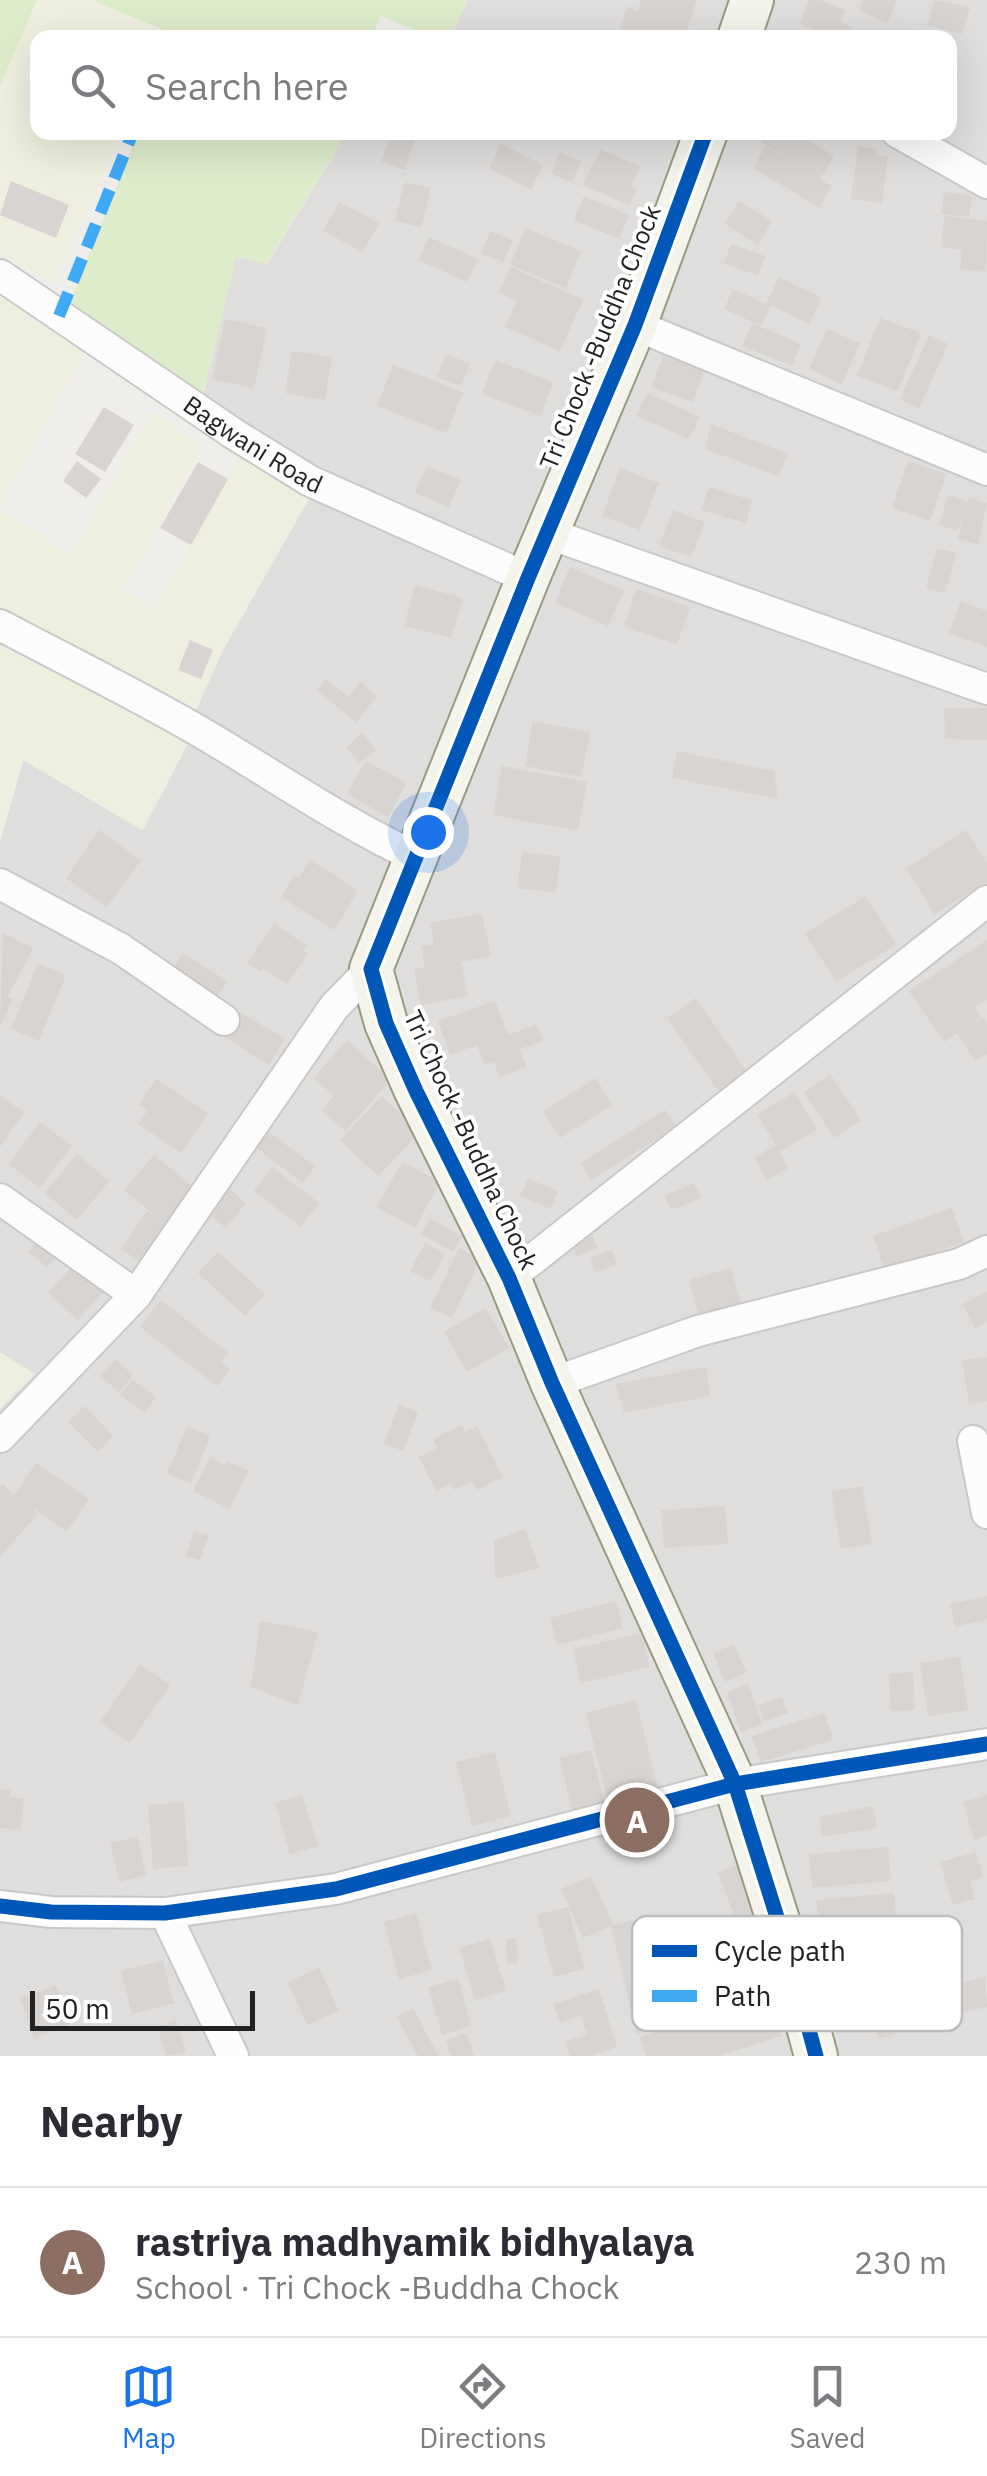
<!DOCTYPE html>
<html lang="en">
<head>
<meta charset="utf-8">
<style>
  :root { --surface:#fff; --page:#f2f2f3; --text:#2b2b33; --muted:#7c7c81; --line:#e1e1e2; --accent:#1a73e8 }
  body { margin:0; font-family:"IBM Plex Sans",sans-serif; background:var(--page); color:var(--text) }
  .scale { position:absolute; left:30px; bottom:25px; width:225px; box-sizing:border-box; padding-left:10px; border:5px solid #222; border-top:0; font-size:28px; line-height:35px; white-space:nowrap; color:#222; -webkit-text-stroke:8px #fff; paint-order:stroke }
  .you { position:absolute; left:428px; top:832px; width:35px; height:35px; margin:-25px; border:8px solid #fff; border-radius:50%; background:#1a73e8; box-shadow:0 0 0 15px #1a73e833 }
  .badge { display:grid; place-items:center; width:65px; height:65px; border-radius:50%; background:var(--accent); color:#fff; font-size:32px; font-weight:700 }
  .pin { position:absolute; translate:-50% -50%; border:5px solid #fff; box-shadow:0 2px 10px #0006 }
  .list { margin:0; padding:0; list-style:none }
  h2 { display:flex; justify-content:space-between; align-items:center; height:130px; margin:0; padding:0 40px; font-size:42px }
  h2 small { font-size:32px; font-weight:400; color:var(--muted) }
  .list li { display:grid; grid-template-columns:65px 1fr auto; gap:30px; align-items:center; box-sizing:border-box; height:150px; padding:0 40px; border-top:2px solid var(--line) }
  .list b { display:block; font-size:38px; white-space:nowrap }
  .list p { margin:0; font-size:32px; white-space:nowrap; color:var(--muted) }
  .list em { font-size:32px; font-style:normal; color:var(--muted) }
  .icon { flex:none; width:55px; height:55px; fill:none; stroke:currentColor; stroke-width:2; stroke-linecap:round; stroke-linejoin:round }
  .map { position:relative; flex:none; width:987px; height:2056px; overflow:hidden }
  .search { position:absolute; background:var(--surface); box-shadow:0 10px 40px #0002; left:30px; right:30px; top:30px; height:110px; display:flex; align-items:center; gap:25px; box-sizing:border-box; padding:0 35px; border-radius:20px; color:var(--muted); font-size:38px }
  .sheet { height:280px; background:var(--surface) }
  nav { display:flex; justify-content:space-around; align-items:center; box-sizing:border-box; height:140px; border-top:2px solid var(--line); background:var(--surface); font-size:28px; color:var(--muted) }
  nav a { display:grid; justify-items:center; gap:5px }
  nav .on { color:var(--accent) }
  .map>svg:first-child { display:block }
  .residential { fill:#dfdedc }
  .farmland { fill:#efefdf }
  .grass { fill:#ddeccb }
  .building { fill:#d7d4d2 }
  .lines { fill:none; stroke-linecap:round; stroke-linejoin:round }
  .street-casing { stroke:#c9c8c7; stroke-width:34 }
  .secondary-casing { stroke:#999a82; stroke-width:46 }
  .street { stroke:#fdfcfc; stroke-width:30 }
  .secondary { stroke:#f4f4ed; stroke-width:42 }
  .quiet { stroke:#3fa9f5; stroke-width:12; stroke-dasharray:25 12; stroke-linecap:butt }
  .cycleway-casing { stroke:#fff; stroke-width:21 }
  .cycleway { stroke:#0057b8; stroke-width:15 }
  .labels { text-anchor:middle; stroke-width:8; stroke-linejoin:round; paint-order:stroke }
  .street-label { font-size:25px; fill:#222; stroke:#fff }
  .key { fill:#fff; stroke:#bdbdbd; stroke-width:2.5 }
  .key-label { font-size:28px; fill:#222 }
</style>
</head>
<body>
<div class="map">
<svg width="987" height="2056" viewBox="0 0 987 2056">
  <rect width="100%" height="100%" fill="#f0eeeb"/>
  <!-- residential -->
  <path class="residential" d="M468,0H987V2056H0V842L23,760L142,830L223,650L310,497L202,400L236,256L267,264L347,133L950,132V38L450,37Z"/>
  <!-- farmland -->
  <g class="farmland">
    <path d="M37,0H92L166,32L165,38H38V132L122,133L54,285L0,251V86Z"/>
    <path d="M2,293L87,349L0,507V297Z"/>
    <path d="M152,411L203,446L124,591L154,611L241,453L310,497L223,650L190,720L0,619V509L71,555Z"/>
    <path d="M0,632L192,736L143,830L23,760L0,842Z"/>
    <path d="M0,1352L35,1374L0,1409Z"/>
  </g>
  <!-- grass -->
  <g class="grass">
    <path d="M0,0H37L0,86Z"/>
    <path d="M92,0H468L450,37H430L381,16L371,37H181Z"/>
    <path d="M138,133H347L266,264L236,257L202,400L69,305Z"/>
  </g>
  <!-- building -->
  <g class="building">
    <path d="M641,0H697L684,38H617L627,7L638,11Z"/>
    <path d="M809,0H820L845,10L840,22L852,27L848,38H834L800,24Z"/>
    <path d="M863,0H897L888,23L859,11Z"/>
    <path d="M935,0L970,7L962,34L927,25Z"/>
    <path d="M391,132H417L405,170L381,162Z"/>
    <path d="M767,132H795L834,156L820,179L832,186L820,208L753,168L765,147L783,156L761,142Z"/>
    <path d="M501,144L543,165L531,190L489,168Z"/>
    <path d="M858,146L877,149V155L888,156L882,203L851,199Z"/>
    <path d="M601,150L640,166L632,186L637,189L630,205L582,185Z"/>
    <path d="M560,152L581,161L572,182L551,174Z"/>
    <path d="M11,181L69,205L56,238L0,215Z"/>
    <path d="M405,182L431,188L421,227L395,221Z"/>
    <path d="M944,192L972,196L969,217L941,214Z"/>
    <path d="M584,196L629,215L619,239L574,220Z"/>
    <path d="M739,201L772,221L758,245L725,224Z"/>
    <path d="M339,202L379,223L363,252L323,231Z"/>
    <path d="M944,216L987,221L986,272L960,269L962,250L941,247Z"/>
    <path d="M526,228L581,251L566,288L510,265Z"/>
    <path d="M490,231L512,240L504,262L481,254Z"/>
    <path d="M429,237L478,259L467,282L418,260Z"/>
    <path d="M731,244L765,256L758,275L724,264Z"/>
    <path d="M511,267L583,300L560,351L505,327L517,301L499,293Z"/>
    <path d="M779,277L822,298L809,324L771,305L761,326L724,309L733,289L766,304Z"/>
    <path d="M880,318L921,333L898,391L857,376Z"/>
    <path d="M225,319L267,328L254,388L212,379Z"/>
    <path d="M752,323L801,344L792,366L742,346Z"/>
    <path d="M827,329L860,343L842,384L809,369Z"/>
    <path d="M929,335L948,344L919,408L900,399Z"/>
    <path d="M292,351L332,357L325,400L285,393Z"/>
    <path d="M446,354L470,364L461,386L437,377Z"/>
    <path d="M663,356L704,371L693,402L651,387Z"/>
    <path d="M495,360L553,382L541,416L482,394Z"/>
    <path d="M393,365L463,392L447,433L377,406Z"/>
    <path d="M647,393L700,417L689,439L636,416Z"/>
    <path d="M104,407L134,425L105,472L75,454Z"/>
    <path d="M711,424L788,454L778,476L705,449Z"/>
    <path d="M77,461L101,479L86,498L63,481Z"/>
    <path d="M908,461L946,474L930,521L892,508Z"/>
    <path d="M198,462L228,479L191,545L160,528Z"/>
    <path d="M427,466L461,480L449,507L415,493Z"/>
    <path d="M620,468L659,483L640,530L602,516Z"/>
    <path d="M709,487L752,500L746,523L701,510Z"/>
    <path d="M948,495L968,502L969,498L987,503L978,544L958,539L965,512L958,531L939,525Z"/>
    <path d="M673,510L705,522L691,557L659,546Z"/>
    <path d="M937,548L956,553L945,593L926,588Z"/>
    <path d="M570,567L624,590L608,626L555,603Z"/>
    <path d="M415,585L463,598L451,638L404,626Z"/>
    <path d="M636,589L690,607L677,644L624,627Z"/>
    <path d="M961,601L987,611V647L949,633Z"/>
    <path d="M190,640L213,650L201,679L178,670Z"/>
    <path d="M326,679L348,697L360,682L377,696L356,722L317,690Z"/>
    <path d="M944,708H987V740L945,739Z"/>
    <path d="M533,721L590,732L581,777L525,766Z"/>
    <path d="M362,733L376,750L360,763L346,748Z"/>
    <path d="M677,751L774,771L778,799L672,778Z"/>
    <path d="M366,761L407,783L388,817L347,794Z"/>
    <path d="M502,766L587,782L578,831L493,815Z"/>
    <path d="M99,830L141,860L107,907L66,878Z"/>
    <path d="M966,830L987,864V882L934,914L906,868Z"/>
    <path d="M522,852L560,856L556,893L517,888Z"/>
    <path d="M310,860L358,890L334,930L281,897L294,875L299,878Z"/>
    <path d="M866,896L896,945L836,982L805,933Z"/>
    <path d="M482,913L491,956L461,962L468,996L421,1005L414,969L425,967L421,946L434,944L430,923Z"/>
    <path d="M274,923L307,946L303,951L308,954L287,984L263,968L261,972L247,963Z"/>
    <path d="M3,933L33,948L8,996L13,999L0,1026Z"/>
    <path d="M987,940V1000L975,1007L981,1017L968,1026L983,1018L987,1025V1054L975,1061L957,1033L944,1042L909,991Z"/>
    <path d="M183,953L227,981L215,1000L170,972Z"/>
    <path d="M38,964L66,975L39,1041L11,1029Z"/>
    <path d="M696,998L749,1075L721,1095L667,1018Z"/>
    <path d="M495,1001L508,1035L537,1024L543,1041L520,1049L527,1067L499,1078L494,1062L485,1065L477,1045L450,1055L438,1021Z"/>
    <path d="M238,1011L285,1039L269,1065L223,1036Z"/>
    <path d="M347,1040L391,1080L345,1131L322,1110L334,1096L314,1078Z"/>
    <path d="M830,1074L861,1120L834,1138L804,1092Z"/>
    <path d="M596,1078L612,1105L560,1138L543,1111Z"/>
    <path d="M156,1079L208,1113L181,1153L138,1124L148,1110L139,1104Z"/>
    <path d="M795,1092L817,1130L779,1152L788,1168L767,1180L754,1158L776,1145L757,1114Z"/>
    <path d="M0,1096L24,1112L0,1147Z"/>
    <path d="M382,1096L420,1132L378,1176L340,1140Z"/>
    <path d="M665,1110L676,1127L591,1180L581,1163Z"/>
    <path d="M40,1122L72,1146L40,1188L9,1164Z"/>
    <path d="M267,1131L315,1166L303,1183L255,1147Z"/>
    <path d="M77,1154L109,1181L77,1220L45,1193Z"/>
    <path d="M154,1155L196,1189L140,1262L121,1249L147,1211L160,1219L124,1190Z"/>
    <path d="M402,1162L440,1182L415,1228L377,1207Z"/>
    <path d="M272,1167L319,1203L301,1227L254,1191Z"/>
    <path d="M528,1179L558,1191L551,1209L520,1196Z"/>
    <path d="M694,1183L701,1198L671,1210L665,1196Z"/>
    <path d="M227,1187L246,1203L226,1228L206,1212Z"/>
    <path d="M952,1208L964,1242L885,1270L873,1236Z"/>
    <path d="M430,1218L462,1236L453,1252L421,1234Z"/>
    <path d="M591,1231L598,1248L577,1256L570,1239Z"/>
    <path d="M41,1236L60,1252L47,1267L28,1252Z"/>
    <path d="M425,1243L445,1254L430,1281L410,1271Z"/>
    <path d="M459,1248L481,1258L452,1318L430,1308Z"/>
    <path d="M612,1250L616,1265L595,1272L590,1257Z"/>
    <path d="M218,1252L265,1294L245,1316L198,1273Z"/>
    <path d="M73,1266L103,1292L78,1320L48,1293Z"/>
    <path d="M731,1268L741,1305L699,1317L689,1280Z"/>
    <path d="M987,1292V1322L975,1328L963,1304Z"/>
    <path d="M161,1300L229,1353L221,1362L230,1370L217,1386L140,1327Z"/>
    <path d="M486,1308L509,1348L467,1372L444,1332Z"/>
    <path d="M987,1357V1401L969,1404L962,1360Z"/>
    <path d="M115,1359L133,1375L119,1392L100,1376Z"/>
    <path d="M706,1367L710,1396L624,1413L616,1384Z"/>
    <path d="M132,1379L156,1397L145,1413L120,1395Z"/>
    <path d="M399,1405L418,1412L403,1451L384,1444Z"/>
    <path d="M85,1406L113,1436L98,1452L68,1422Z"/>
    <path d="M461,1425L465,1432L477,1426L503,1477L477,1490L472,1481L454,1490L451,1483L436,1491L419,1457L437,1448L433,1439Z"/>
    <path d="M187,1426L210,1436L191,1483L167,1474Z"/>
    <path d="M210,1458L225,1465L227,1461L248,1471L230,1509L193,1491Z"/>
    <path d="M36,1463L89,1499L67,1531L33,1508L37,1515L0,1556V1487L3,1484L14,1495Z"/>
    <path d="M862,1486L872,1544L841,1549L831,1491Z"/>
    <path d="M725,1506L728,1544L664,1548L661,1510Z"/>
    <path d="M525,1529L539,1568L495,1579L494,1541Z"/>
    <path d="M194,1531L209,1535L200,1560L186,1556Z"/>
    <path d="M987,1596V1619L955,1627L950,1604Z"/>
    <path d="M616,1601L623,1628L557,1645L550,1618Z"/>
    <path d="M260,1621L318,1632L298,1705L251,1687Z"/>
    <path d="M642,1633L649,1667L581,1683L573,1649Z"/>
    <path d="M734,1644L746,1672L725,1682L713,1653Z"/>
    <path d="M960,1657L968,1710L928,1716L920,1663Z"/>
    <path d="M140,1664L170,1685L130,1743L100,1722Z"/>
    <path d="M913,1672L915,1710L891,1711L889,1674Z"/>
    <path d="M748,1684L762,1724L741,1732L727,1692Z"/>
    <path d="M782,1697L788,1713L764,1721L759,1705Z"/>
    <path d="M636,1700L658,1790L608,1802L586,1713Z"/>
    <path d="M825,1713L833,1740L760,1762L752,1736Z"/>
    <path d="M591,1750L605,1806L573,1814L559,1758Z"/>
    <path d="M495,1752L511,1816L472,1826L456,1762Z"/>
    <path d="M0,1789L11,1790L9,1796L24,1799L20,1831L0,1828Z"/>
    <path d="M302,1795L318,1846L290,1854L275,1803Z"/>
    <path d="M987,1795V1836L974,1840L963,1802Z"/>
    <path d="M184,1802L188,1866L153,1869L148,1805Z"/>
    <path d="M873,1806L877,1828L823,1837L819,1817Z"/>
    <path d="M137,1837L146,1875L119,1882L110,1843Z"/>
    <path d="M888,1847L891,1881L812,1888L809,1854Z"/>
    <path d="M976,1852L983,1877L970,1881L975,1899L953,1905L940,1862Z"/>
    <path d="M741,1864L771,1949L749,1957L718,1872Z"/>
    <path d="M591,1876L613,1925L644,1918L669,2027L636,2034L611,1926L583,1938L561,1889Z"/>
    <path d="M894,1893L897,1928L820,1935L816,1900Z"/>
    <path d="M568,1907L584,1969L554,1977L537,1915Z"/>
    <path d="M416,1913L432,1970L399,1979L384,1922Z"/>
    <path d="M516,1938L518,1963L507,1964L506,1939Z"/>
    <path d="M490,1939L506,1991L475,2000L459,1948Z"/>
    <path d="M163,1960L174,2003L132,2014L121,1971Z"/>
    <path d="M319,1968L339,2011L307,2025L288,1982Z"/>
    <path d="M985,1977L987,2007L963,2012L956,1984Z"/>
    <path d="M458,1979L471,2026L442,2035L428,1987Z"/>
    <path d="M56,1986L70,2025L34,2038L20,1998Z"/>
    <path d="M599,1989L617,2047L590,2056H570L565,2041L587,2035L581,2016L560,2023L554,2004Z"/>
    <path d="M721,1989L728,2010L770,1998L782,2036L718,2056H646L640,2037L704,2018L697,1996Z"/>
    <path d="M927,1990L932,2005L915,2010L920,2026L878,2039L868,2008Z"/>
    <path d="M413,2008L432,2044L439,2056H418L397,2017Z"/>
    <path d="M176,2020L186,2052L166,2056L157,2026Z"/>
    <path d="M467,2033L474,2056H451L446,2040Z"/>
  </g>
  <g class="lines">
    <!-- street casing -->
    <g class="street-casing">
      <g id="street">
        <path d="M897,132L987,183"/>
        <path id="s1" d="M0,275L234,434L310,481L528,578"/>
        <path d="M635,325L987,470"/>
        <path d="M547,533L987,689"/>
        <path d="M0,625C66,660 133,693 197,730C271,773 340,822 418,858"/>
        <path d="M0,884L121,949L224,1020"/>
        <path d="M0,1199L136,1295L0,1437"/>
        <path d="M509,1278L987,901"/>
        <path d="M136,1295L334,1007L371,969"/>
        <path d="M552,1383L698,1331L959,1264L987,1251"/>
        <path d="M973,1441L987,1513"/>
        <path d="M0,1906L51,1912L165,1913L336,1889L735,1784L987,1744"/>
        <path d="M165,1913L233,2056"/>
      </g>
    </g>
    <!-- secondary casing -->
    <g class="secondary-casing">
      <g id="secondary">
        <path d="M739,38L752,0"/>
        <path d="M706,132L635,325L528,578L371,969L386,1023L416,1091L509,1278L552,1383L735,1784L788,1952L816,2056"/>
      </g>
    </g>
    <!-- street -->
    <use href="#street" class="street"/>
    <!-- secondary -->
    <use href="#secondary" class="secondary"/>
    <!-- quiet -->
    <path class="quiet" d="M59,316L133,132"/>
    <!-- cycleway casing -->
    <g class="cycleway-casing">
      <g id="cycleway">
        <path d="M706,132L635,325L528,578L371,969L386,1023L416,1091L509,1278L552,1383L735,1784L788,1952L816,2056"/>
        <path d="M0,1906L51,1912L165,1913L336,1889L735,1784L987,1744"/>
      </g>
    </g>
    <!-- cycleway -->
    <use href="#cycleway" class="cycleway"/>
  </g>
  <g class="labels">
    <!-- street labels -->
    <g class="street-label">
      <text transform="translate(600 337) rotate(-68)" y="9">Tri Chock -Buddha Chock</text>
      <text dy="9" stroke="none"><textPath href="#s1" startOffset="305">Bagwani Road</textPath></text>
      <text transform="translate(471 1140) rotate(65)" y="9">Tri Chock -Buddha Chock</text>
    </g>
  </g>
  <!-- legend -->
  <rect x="632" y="1916" width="330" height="115" rx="15" class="key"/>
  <rect x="652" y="1945" width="45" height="12" fill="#0057b8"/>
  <rect x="652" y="1990" width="45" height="12" fill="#3fa9f5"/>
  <g class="key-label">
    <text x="714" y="1961">Cycle path</text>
    <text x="714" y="2006">Path</text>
  </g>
</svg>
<div class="scale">50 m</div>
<div class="you"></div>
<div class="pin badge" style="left:637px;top:1820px;background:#8d6e63">A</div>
<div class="search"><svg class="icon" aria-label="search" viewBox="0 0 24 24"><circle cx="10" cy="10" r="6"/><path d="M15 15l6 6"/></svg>Search here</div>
</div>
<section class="sheet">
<h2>Nearby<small></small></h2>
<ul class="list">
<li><span class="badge" style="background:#8d6e63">A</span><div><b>rastriya madhyamik bidhyalaya</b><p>School · Tri Chock -Buddha Chock</p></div><em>230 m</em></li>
</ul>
</section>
<nav>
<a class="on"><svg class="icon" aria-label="map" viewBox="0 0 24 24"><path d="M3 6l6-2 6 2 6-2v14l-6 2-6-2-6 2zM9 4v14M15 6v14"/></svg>Map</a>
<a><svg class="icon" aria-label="directions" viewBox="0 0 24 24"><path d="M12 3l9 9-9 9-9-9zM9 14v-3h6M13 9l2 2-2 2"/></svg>Directions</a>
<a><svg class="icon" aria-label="saved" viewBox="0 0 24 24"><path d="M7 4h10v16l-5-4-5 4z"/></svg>Saved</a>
</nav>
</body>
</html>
